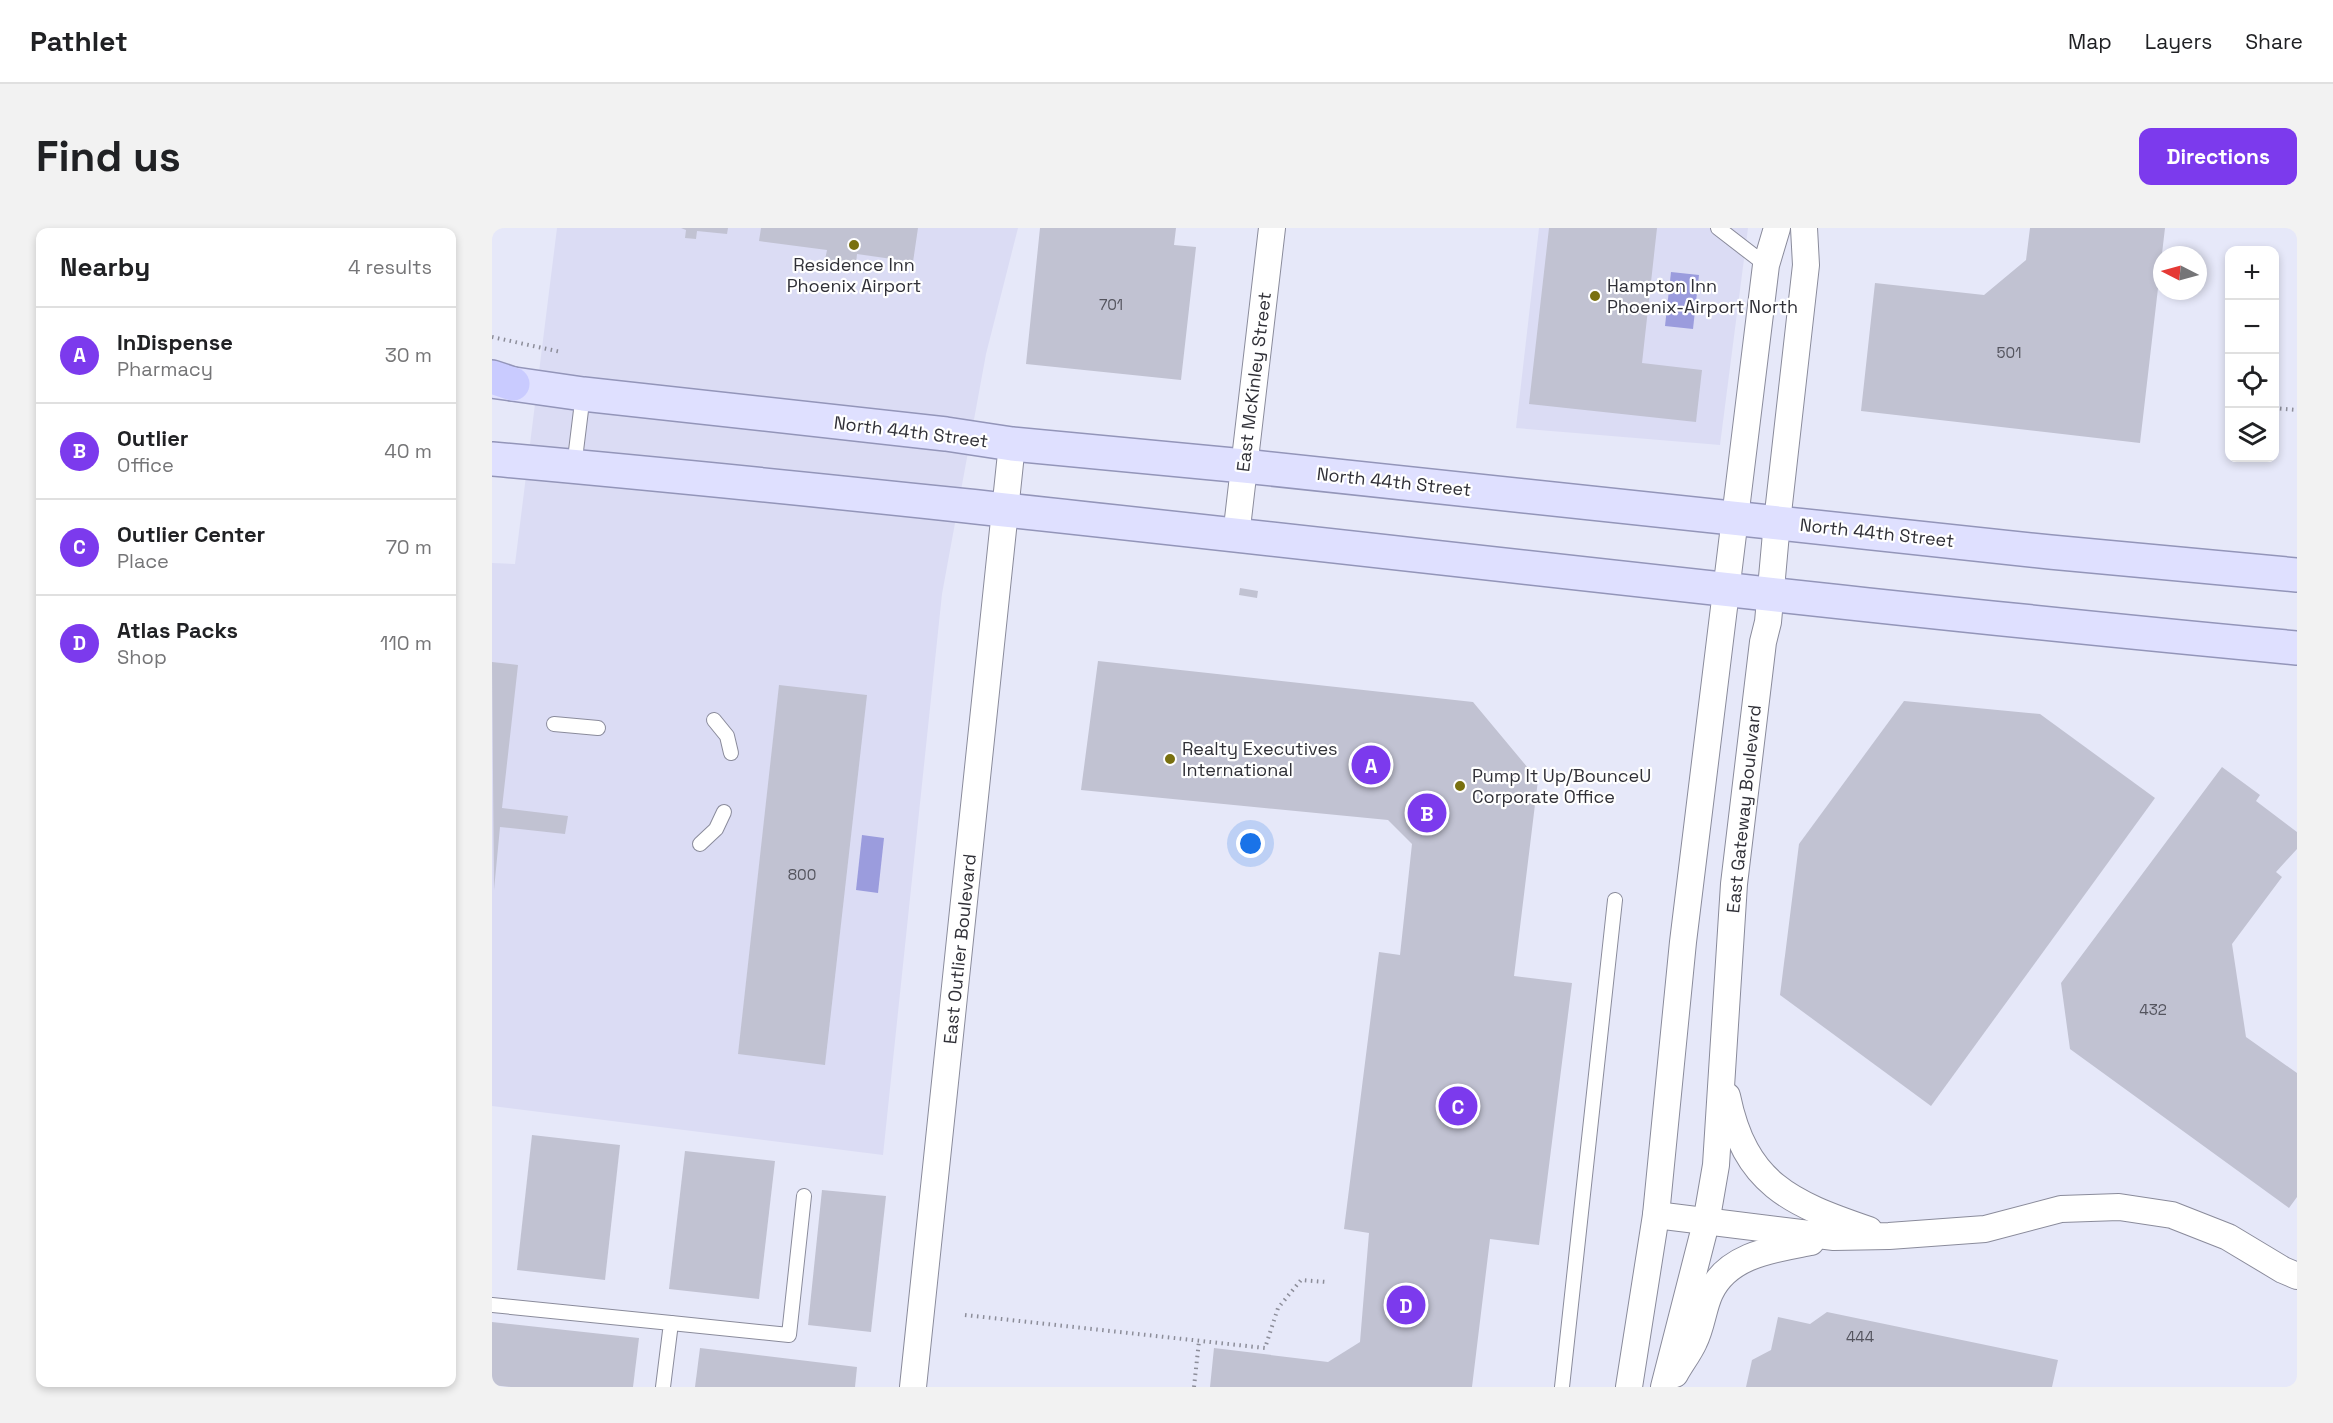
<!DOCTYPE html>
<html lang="en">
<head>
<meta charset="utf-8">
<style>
  :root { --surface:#fff; --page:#f2f2f2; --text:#202124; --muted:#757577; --line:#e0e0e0; --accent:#7c3aed }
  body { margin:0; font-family:"Space Grotesk",sans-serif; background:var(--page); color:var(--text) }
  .controls { position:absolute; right:18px; top:18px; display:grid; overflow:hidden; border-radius:12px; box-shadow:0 3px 9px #0003 }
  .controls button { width:54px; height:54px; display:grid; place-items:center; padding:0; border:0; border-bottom:2px solid var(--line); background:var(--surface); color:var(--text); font:30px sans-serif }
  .compass { position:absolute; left:1661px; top:18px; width:54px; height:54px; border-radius:50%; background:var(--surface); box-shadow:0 3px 9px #0003; rotate:276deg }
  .you { position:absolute; left:759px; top:616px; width:21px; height:21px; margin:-15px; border:4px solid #fff; border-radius:50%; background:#1a73e8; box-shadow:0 0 0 9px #1a73e833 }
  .badge { display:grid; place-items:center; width:39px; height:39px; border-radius:50%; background:var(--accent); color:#fff; font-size:20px; font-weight:700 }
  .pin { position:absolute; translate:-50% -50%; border:3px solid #fff; box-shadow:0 2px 6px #0006 }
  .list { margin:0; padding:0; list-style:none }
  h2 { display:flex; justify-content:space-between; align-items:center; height:78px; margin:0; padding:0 24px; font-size:26px }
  h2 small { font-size:20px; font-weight:400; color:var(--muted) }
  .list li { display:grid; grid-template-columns:39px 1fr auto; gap:18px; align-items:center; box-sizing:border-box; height:96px; padding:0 24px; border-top:2px solid var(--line) }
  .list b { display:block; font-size:22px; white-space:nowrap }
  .list p { margin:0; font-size:20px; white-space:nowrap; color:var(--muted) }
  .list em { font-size:20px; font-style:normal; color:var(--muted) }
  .icon { flex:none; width:33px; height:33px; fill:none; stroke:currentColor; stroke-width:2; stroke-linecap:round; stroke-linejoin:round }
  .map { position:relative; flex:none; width:1805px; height:1159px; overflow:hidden; border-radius:12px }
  header { display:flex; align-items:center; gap:36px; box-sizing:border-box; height:84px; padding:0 30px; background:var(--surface); border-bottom:2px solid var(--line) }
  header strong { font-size:28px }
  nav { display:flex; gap:33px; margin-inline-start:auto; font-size:21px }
  .intro { display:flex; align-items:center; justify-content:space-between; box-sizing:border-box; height:144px; padding:0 36px }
  h1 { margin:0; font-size:42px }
  .button { padding:15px 27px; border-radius:12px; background:var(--accent); color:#fff; font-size:21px; font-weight:700 }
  main { display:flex; gap:36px; padding:0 36px }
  aside { flex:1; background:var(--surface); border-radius:12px; box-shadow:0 3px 9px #0003 }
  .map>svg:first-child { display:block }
  .built { fill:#dbdcf4 }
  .water { fill:#9b9cdd }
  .building { fill:#c1c2d2 }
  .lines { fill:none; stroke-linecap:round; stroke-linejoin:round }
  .service-casing { stroke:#8a8b9b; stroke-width:16 }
  .minor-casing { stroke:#8a8b9b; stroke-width:28 }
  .primary-casing { stroke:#9395b9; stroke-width:36 }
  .motorway-casing { stroke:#9395b9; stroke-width:36 }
  .path { stroke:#8c8d99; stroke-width:4; stroke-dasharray:1.5 4.5; stroke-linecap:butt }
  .service { stroke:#fff; stroke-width:14 }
  .minor { stroke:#fff; stroke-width:26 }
  .primary { stroke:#dfe0ff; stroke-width:33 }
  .motorway { stroke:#c9cbff; stroke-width:33 }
  .poi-dot { fill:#79700f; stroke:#fff; stroke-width:2 }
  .labels { text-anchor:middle; stroke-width:4.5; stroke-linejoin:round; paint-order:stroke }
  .number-label { font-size:15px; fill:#54545e }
  .poi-label { font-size:18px; fill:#303037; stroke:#fff; text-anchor:start }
  .street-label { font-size:18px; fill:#303037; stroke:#fff }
</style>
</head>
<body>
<header>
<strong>Pathlet</strong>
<nav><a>Map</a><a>Layers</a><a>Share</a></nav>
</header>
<div class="intro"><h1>Find us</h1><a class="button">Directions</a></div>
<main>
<aside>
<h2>Nearby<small>4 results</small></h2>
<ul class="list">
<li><span class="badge">A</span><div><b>InDispense</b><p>Pharmacy</p></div><em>30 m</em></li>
<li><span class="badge">B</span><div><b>Outlier</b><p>Office</p></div><em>40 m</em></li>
<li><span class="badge">C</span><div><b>Outlier Center</b><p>Place</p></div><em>70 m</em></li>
<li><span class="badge">D</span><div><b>Atlas Packs</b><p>Shop</p></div><em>110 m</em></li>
</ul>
</aside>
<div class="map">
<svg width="1805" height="1159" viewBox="0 0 1805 1159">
  <rect width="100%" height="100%" fill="#e6e8f9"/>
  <!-- built -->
  <g class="built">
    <path d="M65,0H526L494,126L450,366L391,927L0,878V335L23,336Z"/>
    <path d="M1047,0H1256L1228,217L1024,200Z"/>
  </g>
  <!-- water -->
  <g class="water">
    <path d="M1179,44L1207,47L1201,101L1173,98Z"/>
    <path d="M370,607L392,610L386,665L364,662Z"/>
  </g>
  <!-- building -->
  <g class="building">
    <path d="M189,0H236L235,6L205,3L204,11L193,10L194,2Z"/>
    <path d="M269,0H426L421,34L365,26L364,36L333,32L335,22L267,13Z"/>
    <path d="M548,0H684L682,17L704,19L689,152L534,136Z"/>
    <path d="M1057,0H1165L1150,135L1210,142L1204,194L1037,176Z"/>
    <path d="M1538,0H1673L1648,215L1369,183L1383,55L1492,67L1534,32Z"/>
    <path d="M748,360L766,363L765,370L747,367Z"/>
    <path d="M606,433L981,474L1046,552L1022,748L1080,755L1047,1017L998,1011L980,1159H718L722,1120L836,1134L868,1114L877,1005L852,1001L887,724L908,727L920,616L896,592L589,562Z"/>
    <path d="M0,434L26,437L10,580L76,588L73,606L8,599L2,662Z"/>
    <path d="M287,457L375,467L333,837L246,826Z"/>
    <path d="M1412,473L1548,486L1663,570L1439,878L1288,767L1307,616Z"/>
    <path d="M1730,539L1768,567L1764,573L1805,604V621L1784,644L1790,649L1740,716L1754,809L1805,845V969L1797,980L1578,821L1569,755Z"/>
    <path d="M40,907L128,917L113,1052L25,1042Z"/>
    <path d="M193,923L283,933L267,1071L177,1061Z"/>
    <path d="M330,962L394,968L379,1104L316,1097Z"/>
    <path d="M1335,1084L1566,1132L1560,1159H1254L1260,1132L1279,1122L1286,1089L1318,1096Z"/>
    <path d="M0,1094L147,1110L141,1159H19L0,1157Z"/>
    <path d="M208,1120L365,1139L363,1159H203Z"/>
  </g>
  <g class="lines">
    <!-- service casing -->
    <g class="service-casing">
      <g id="service">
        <path d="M1226,0L1274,37"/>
        <path d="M82,239L91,166"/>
        <path d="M222,492L235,508L239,525"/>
        <path d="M62,496L106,500"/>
        <path d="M208,616L224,601L232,584"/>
        <path d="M0,1077L179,1095L171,1159"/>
        <path d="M179,1095L297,1107L312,968"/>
        <path d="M1070,1159L1123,672"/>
      </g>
    </g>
    <!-- minor casing -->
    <g class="minor-casing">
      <g id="minor">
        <path d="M744,308L780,0"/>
        <path d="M1235,868C1253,956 1298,975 1377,1002"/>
        <path d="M1164,987L1342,1009L1397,1008L1493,1001L1569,981L1627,979L1680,987L1736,1009L1791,1042L1805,1048"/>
        <path d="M1183,1146C1189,1135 1197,1125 1202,1114C1210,1098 1211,1080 1218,1065C1236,1026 1283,1021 1319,1014"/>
        <path d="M421,1159L520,216"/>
        <path d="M1137,1159L1164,987L1191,714L1274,37L1285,0"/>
        <path d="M1172,1159L1214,995L1224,937L1242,656L1271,414L1276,394L1285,294L1314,37L1312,0"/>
      </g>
    </g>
    <!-- primary casing -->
    <g class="primary-casing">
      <g id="primary">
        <path d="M0,153L91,166L454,206L520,216L752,238L1558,324L1805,347"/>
        <path d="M0,231C603,285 1203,364 1805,420"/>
      </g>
    </g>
    <!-- motorway casing -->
    <g class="motorway-casing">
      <path id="motorway" d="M0,149L21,156"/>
    </g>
    <!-- path -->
    <g class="path">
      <path d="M0,109L69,124"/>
      <path d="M1782,180L1805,182"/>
      <path d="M473,1087L773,1120L786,1080L809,1052L834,1054"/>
      <path d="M702,1159L707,1113"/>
    </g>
    <!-- service -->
    <use href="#service" class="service"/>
    <!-- minor -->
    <use href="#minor" class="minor"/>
    <!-- primary -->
    <use href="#primary" class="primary"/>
    <!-- motorway -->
    <use href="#motorway" class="motorway"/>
  </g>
  <!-- markers -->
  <g class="poi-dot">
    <circle cx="362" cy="17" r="6"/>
    <circle cx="1103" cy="68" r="6"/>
    <circle cx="678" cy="531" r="6"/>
    <circle cx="968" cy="558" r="6"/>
  </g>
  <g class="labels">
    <!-- number labels -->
    <g class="number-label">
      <text x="619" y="82">701</text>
      <text x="1517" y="130">501</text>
      <text x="310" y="652">800</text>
      <text x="1661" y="787">432</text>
      <text x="1368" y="1114">444</text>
    </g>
    <!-- poi labels -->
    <g class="poi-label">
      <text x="362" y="43" text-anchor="middle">Residence Inn<tspan x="362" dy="21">Phoenix Airport</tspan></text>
      <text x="1115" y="64">Hampton Inn<tspan x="1115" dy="21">Phoenix-Airport North</tspan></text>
      <text x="690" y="527">Realty Executives<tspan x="690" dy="21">International</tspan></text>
      <text x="980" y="554">Pump It Up/BounceU<tspan x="980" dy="21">Corporate Office</tspan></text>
    </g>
    <!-- street labels -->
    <g class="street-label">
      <text transform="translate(762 154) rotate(-83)" y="6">East McKinley Street</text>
      <text transform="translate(419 204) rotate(7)" y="6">North 44th Street</text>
      <text transform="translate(902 254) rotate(6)" y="6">North 44th Street</text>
      <text transform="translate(1385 305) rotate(6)" y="6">North 44th Street</text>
      <text transform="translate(1252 581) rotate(-84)" y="6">East Gateway Boulevard</text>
      <text transform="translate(468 721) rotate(-84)" y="6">East Outlier Boulevard</text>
    </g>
  </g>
</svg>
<div class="controls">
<button>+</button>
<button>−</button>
<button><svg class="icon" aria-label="locate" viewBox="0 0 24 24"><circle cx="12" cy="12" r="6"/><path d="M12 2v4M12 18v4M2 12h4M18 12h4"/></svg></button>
<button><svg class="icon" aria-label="layers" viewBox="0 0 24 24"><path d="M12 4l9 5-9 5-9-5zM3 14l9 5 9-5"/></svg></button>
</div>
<svg class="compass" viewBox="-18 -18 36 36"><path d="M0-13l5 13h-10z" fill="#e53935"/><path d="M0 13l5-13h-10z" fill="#757577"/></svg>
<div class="you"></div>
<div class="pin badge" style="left:879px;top:537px">A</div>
<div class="pin badge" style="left:935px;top:585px">B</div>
<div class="pin badge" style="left:966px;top:878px">C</div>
<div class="pin badge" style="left:914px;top:1077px">D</div>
</div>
</main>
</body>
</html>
